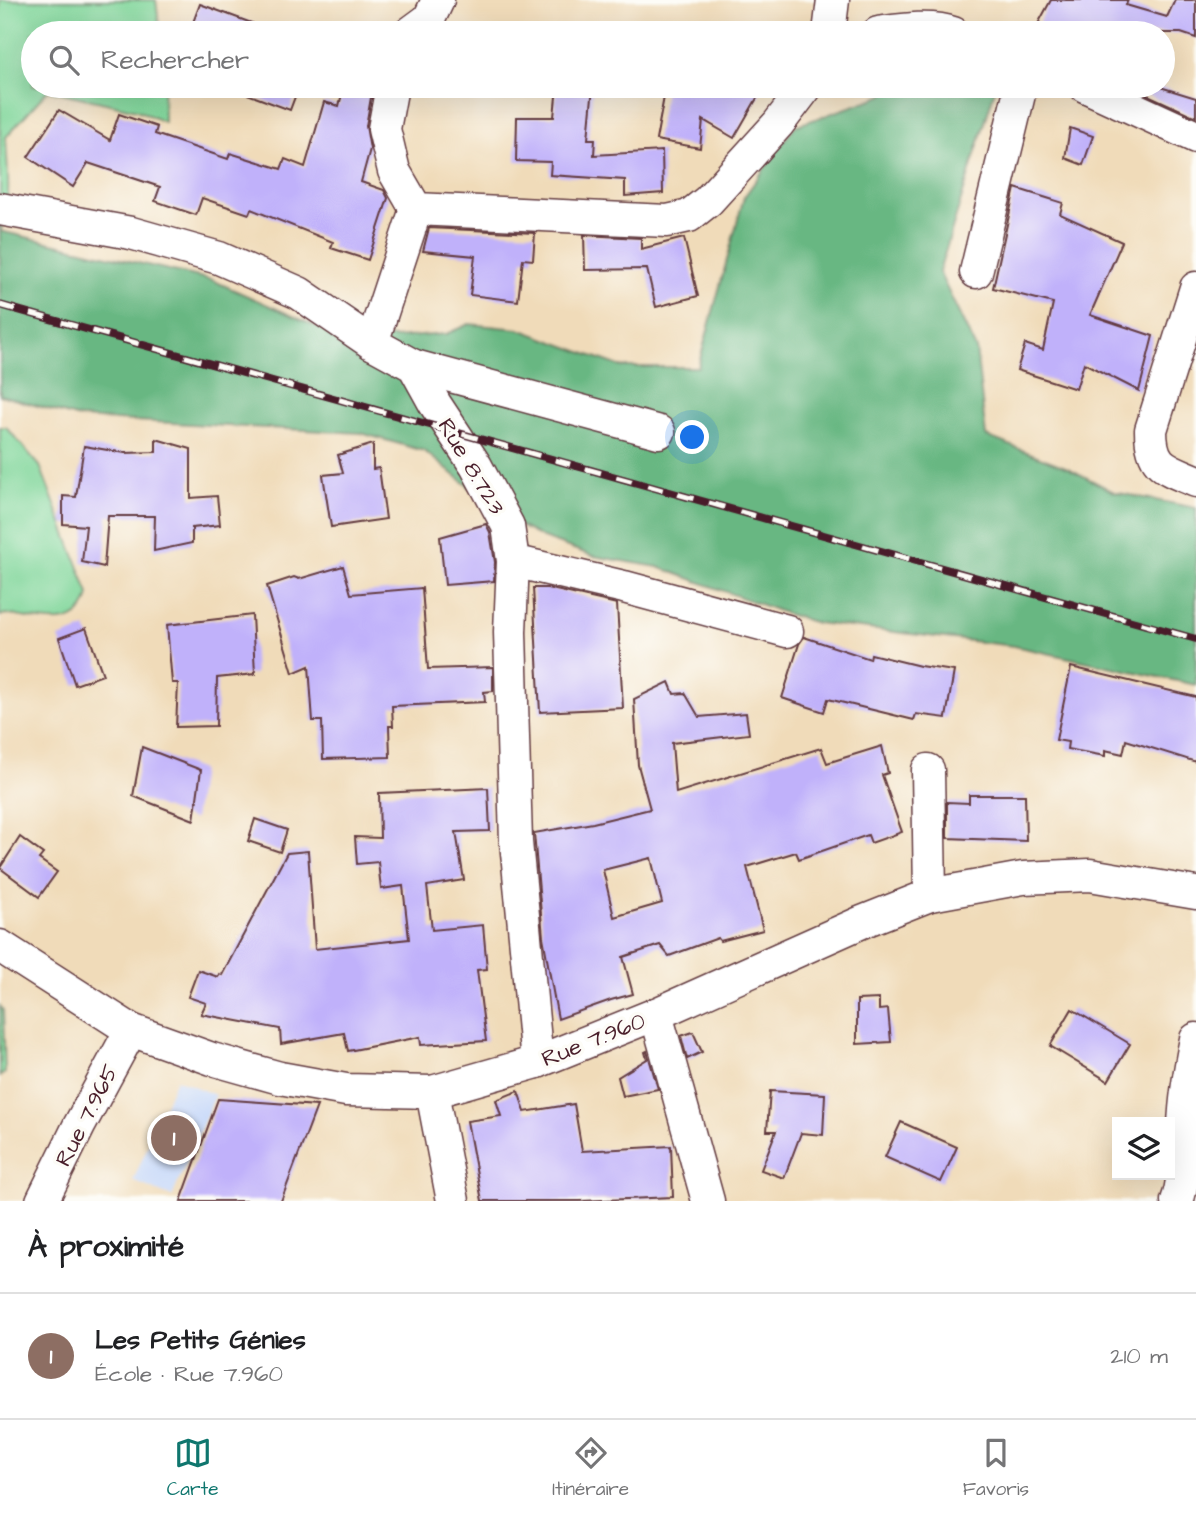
<!DOCTYPE html>
<html lang="fr">
<head>
<meta charset="utf-8">
<style>
  :root { --surface:#fff; --page:#f2f2f2; --text:#202124; --muted:#757577; --line:#e0e0e0; --accent:#0f766e }
  body { margin:0; font-family:"Architects Daughter",sans-serif; background:var(--page); color:var(--text) }
  .controls { position:absolute; right:21px; bottom:21px; display:grid; overflow:hidden; border-radius:0px; box-shadow:0 7px 28px #0002 }
  .controls button { width:63px; height:63px; display:grid; place-items:center; padding:0; border:0; border-bottom:2px solid var(--line); background:var(--surface); color:var(--text); font:35px sans-serif }
  .you { position:absolute; left:693px; top:438px; width:24px; height:24px; margin:-18px; border:5px solid #fff; border-radius:50%; background:#1a73e8; box-shadow:0 0 0 10px #1a73e833 }
  .badge { display:grid; place-items:center; width:46px; height:46px; border-radius:50%; background:var(--accent); color:#fff; font-size:23px; font-weight:700 }
  .pin { position:absolute; translate:-50% -50%; border:4px solid #fff; box-shadow:0 2px 7px #0006 }
  .list { margin:0; padding:0; list-style:none }
  h2 { display:flex; justify-content:space-between; align-items:center; height:91px; margin:0; padding:0 28px; font-size:30px }
  h2 small { font-size:23px; font-weight:400; color:var(--muted) }
  .list li { display:grid; grid-template-columns:46px 1fr auto; gap:21px; align-items:center; box-sizing:border-box; height:126px; padding:0 28px; border-top:2px solid var(--line) }
  .list b { display:block; font-size:26px; white-space:nowrap }
  .list p { margin:0; font-size:23px; white-space:nowrap; color:var(--muted) }
  .list em { font-size:23px; font-style:normal; color:var(--muted) }
  .icon { flex:none; width:38px; height:38px; fill:none; stroke:currentColor; stroke-width:2; stroke-linecap:round; stroke-linejoin:round }
  .map { position:relative; flex:none; width:1196px; height:1201px; overflow:hidden }
  .search { position:absolute; background:var(--surface); box-shadow:0 7px 28px #0002; left:21px; right:21px; top:21px; height:77px; display:flex; align-items:center; gap:18px; box-sizing:border-box; padding:0 24px; border-radius:38px; color:var(--muted); font-size:26px }
  .sheet { height:217px; background:var(--surface) }
  nav { display:flex; justify-content:space-around; align-items:center; box-sizing:border-box; height:98px; border-top:2px solid var(--line); background:var(--surface); font-size:19px; color:var(--muted) }
  nav a { display:grid; justify-items:center; gap:4px }
  nav .on { color:var(--accent) }
  .map>svg:first-child { display:block }
  .built { fill:#cbdbf9 }
  .green { fill:#7fd69a; stroke:#647a62; stroke-width:2 }
  .forest { fill:#67b782; stroke:#586b56; stroke-width:2 }
  .building { fill:#c0b1fa; fill-rule:evenodd }
  .lines { fill:none; stroke-linecap:round; stroke-linejoin:round }
  .minor-casing { stroke:#633b40; stroke-width:35 }
  .minor { stroke:#fff; stroke-width:32 }
  .rail-casing { stroke:#4a1f2b; stroke-width:8 }
  .rail { stroke:#fdfcf7; stroke-width:5; stroke-dasharray:16; stroke-linecap:butt }
  .labels { text-anchor:middle; stroke-width:7; stroke-linejoin:round; paint-order:stroke }
  .street-label { font-size:23px; fill:#4a1f2b; stroke:#fdfcf7 }
</style>
</head>
<body>
<div class="map">
<svg width="1196" height="1201" viewBox="0 0 1196 1201">
  <rect width="100%" height="100%" fill="#fdfcf7"/>
  <filter id="ink" filterUnits="userSpaceOnUse"><feTurbulence type="fractalNoise" baseFrequency=".0143" numOctaves="2"/><feDisplacementMap in="SourceGraphic" scale="14" xChannelSelector="R" yChannelSelector="G"/><feConvolveMatrix kernelMatrix="1 2 1 2 8 2 1 2 1" color-interpolation-filters="sRGB"/></filter>
  <filter id="wash" filterUnits="userSpaceOnUse"><feTurbulence type="fractalNoise" baseFrequency=".00686" numOctaves="4" result="noise"/><feDisplacementMap in="SourceGraphic" scale="28" xChannelSelector="R" yChannelSelector="G"/><feGaussianBlur stdDeviation="1.57" result="paint"/><feColorMatrix in="noise" values="0 0 0 0 0 0 0 0 0 0 0 0 0 0 0 0 0 1.4 0 .05"/><feComposite in="paint" operator="in"/></filter>
  <g filter="url(#wash)">
    <rect width="100%" height="100%" fill="#f0dbb9"/>
    <!-- built -->
    <path class="built" d="M176,1079L215,1095L172,1197L133,1181Z"/>
    <!-- green -->
    <g class="green">
      <path d="M0,0H156L160,33H33V86H163L164,122L137,110L48,90L6,137C7,168 13,203 0,232Z"/>
      <path d="M0,427H6L40,466L89,594C81,636 36,618 5,614L0,616Z"/>
      <path d="M0,1006L3,1010L5,1073L0,1076Z"/>
    </g>
    <!-- forest -->
    <path class="forest" d="M887,86H996L939,272L976,349L986,436L1068,468L1114,492L1196,508V685L1014,646L817,623L790,615L658,567L593,556L543,538L518,525L424,451L361,433L79,418L0,395V231L212,280L331,333L395,338L446,334L469,324L519,329L622,367H698L744,197L795,126L884,95Z"/>
    <g id="blocks">
      <!-- building -->
      <g class="building">
        <path d="M1051,0H1128L1126,5L1167,17L1175,0H1196V38L1181,33H1033Z"/>
        <path d="M200,4L273,31V33H189Z"/>
        <path d="M232,86H299L290,110L231,88Z"/>
        <path d="M344,86H373L366,126L370,149L361,182L384,190L388,198L368,260L331,248L333,242L251,209L249,214L202,198L196,215L155,201L160,187L88,163L73,187L28,157L59,110L110,140L119,114L157,127L155,134L228,159L230,153L281,169L285,159L305,167L324,102L339,106Z"/>
        <path d="M557,86H593L588,139H595L594,155L662,151L663,193L625,196V180L550,175L551,162L516,161L517,117H554Z"/>
        <path d="M666,86H764L734,138L703,120L700,148L656,140Z"/>
        <path d="M1128,86H1157L1196,98V117Z"/>
        <path d="M1070,128L1093,136L1083,165L1065,158Z"/>
        <path d="M1015,188L1063,203L1060,214L1122,242L1090,315L1153,336L1139,391L1084,363L1076,389L1017,370L1025,344L1043,350L1053,303L993,288Z"/>
        <path d="M429,228L535,233L533,260L523,259L518,301L470,295L475,256L423,251Z"/>
        <path d="M584,235L641,238V249L684,238L698,296L656,307L647,269L585,270Z"/>
        <path d="M156,439L191,449V498L217,496L220,525L192,528V543L154,551L155,516H108L104,567L82,562L86,526L63,524V496L76,497L84,446L125,453L156,452Z"/>
        <path d="M373,444V469L379,468L386,519L331,527L323,475L343,473L338,455Z"/>
        <path d="M486,524L490,532L495,562L494,581L445,585L440,537Z"/>
        <path d="M343,566L351,594L422,588L428,669L493,667V691L484,692L485,702L392,706L393,726H389L390,757L323,759L322,721H313L309,666L293,673L267,586L294,577L299,579Z"/>
        <path d="M533,588H547L617,604L623,708L540,712Z"/>
        <path d="M252,615L255,674L217,678L216,726L176,727L178,683H172L167,625Z"/>
        <path d="M86,628L103,675L75,685L59,638Z"/>
        <path d="M804,637L870,659L871,654L920,666L954,671L946,718L916,714L914,720L828,699L824,712L782,698L799,644Z"/>
        <path d="M1071,667L1196,697V762L1126,740L1123,754L1105,750V756L1067,749L1068,742L1056,740Z"/>
        <path d="M669,682L674,694L685,693L699,717L746,713L749,734L672,743L676,793L821,748L827,763L882,746L888,773L882,775L902,832L871,843L868,835L799,859L796,852L747,867L763,930L720,941L718,938L669,956L660,945L623,957L633,994L611,1000L558,1019L543,937L534,833L593,823L650,809L638,765L634,699ZM651,858L662,903L614,917L603,870Z"/>
        <path d="M142,747L201,770L194,820L133,796Z"/>
        <path d="M488,788L490,831L456,832L464,880L427,886L432,930L483,925L487,969L477,970L486,1041L421,1045L420,1037L348,1051L344,1033L281,1044L280,1029L201,1014L206,1003L188,997L198,970L218,977L219,974L222,975L287,853L308,851L315,949L409,939L403,886L381,889L378,862L357,864L355,837L380,838L379,793Z"/>
        <path d="M969,795H1025L1026,841L947,838V802L969,803Z"/>
        <path d="M255,819L287,830L280,852L248,841Z"/>
        <path d="M20,837L43,854L39,859L57,872L39,897L0,868Z"/>
        <path d="M879,999V1010L888,1009L891,1042L857,1044V1000Z"/>
        <path d="M1072,1009L1130,1044L1108,1081L1050,1046Z"/>
        <path d="M693,1032L702,1052L687,1059L681,1036Z"/>
        <path d="M647,1051L658,1089L623,1096L618,1077L647,1059L645,1052Z"/>
        <path d="M518,1091L525,1112L574,1104L582,1151L671,1146L673,1197L580,1201H482L467,1121L501,1116L496,1100Z"/>
        <path d="M770,1091L825,1094L823,1135L801,1133L784,1178L761,1170L776,1131H767Z"/>
        <path d="M218,1099L317,1106L281,1201H181Z"/>
        <path d="M901,1122L957,1147L941,1182L885,1157Z"/>
      </g>
    </g>
  </g>
  <g filter="url(#ink)">
    <use href="#blocks" fill-opacity="0" stroke="#633b40" stroke-width="2"/>
    <g class="lines">
      <!-- minor casing -->
      <g class="minor-casing">
        <g id="minor">
          <path d="M410,33L429,19L438,0"/>
          <path d="M829,33L833,0"/>
          <path d="M878,33C900,30 931,25 953,33"/>
          <path d="M392,86L384,129L394,171L416,209L667,221L689,216L708,201L778,124L807,86"/>
          <path d="M1085,86L1196,137"/>
          <path d="M0,209L131,233L219,258L299,293L372,343L414,366L435,404L476,466L508,526L513,561L510,632L516,842L537,1062"/>
          <path d="M976,272L1021,86"/>
          <path d="M1196,288L1151,430C1151,467 1166,468 1196,481"/>
          <path d="M372,343L416,209"/>
          <path d="M414,366L659,432"/>
          <path d="M513,561L624,587L787,631"/>
          <path d="M928,770L930,895"/>
          <path d="M0,946L131,1030L212,1059L280,1078L346,1090L432,1092L537,1062L656,1014L862,922L930,895L1023,878L1090,875L1196,893"/>
          <path d="M656,1014L708,1201"/>
          <path d="M432,1092L453,1201"/>
          <path d="M42,1201L79,1126L131,1030"/>
          <path d="M1177,1201C1186,1178 1182,1150 1184,1126C1185,1096 1190,1068 1196,1039"/>
        </g>
      </g>
      <!-- minor -->
      <use href="#minor" class="minor"/>
      <!-- rail casing -->
      <g class="rail-casing">
        <path id="rail" d="M0,305L1196,639"/>
      </g>
      <!-- rail -->
      <use href="#rail" class="rail"/>
    </g>
  </g>
  <g class="labels">
    <!-- street labels -->
    <g class="street-label">
      <text transform="translate(472 466) rotate(59)" y="8">Rue 8.723</text>
      <text transform="translate(593 1039) rotate(-22)" y="8">Rue 7.960</text>
      <text transform="translate(86 1115) rotate(-63)" y="8">Rue 7.965</text>
    </g>
  </g>
</svg>
<div class="controls">
<button><svg class="icon" aria-label="layers" viewBox="0 0 24 24"><path d="M12 4l9 5-9 5-9-5zM3 14l9 5 9-5"/></svg></button>
</div>
<div class="you"></div>
<div class="pin badge" style="left:174px;top:1138px;background:#8d6e63">1</div>
<div class="search"><svg class="icon" aria-label="search" viewBox="0 0 24 24"><circle cx="10" cy="10" r="6"/><path d="M15 15l6 6"/></svg>Rechercher</div>
</div>
<section class="sheet">
<h2>À proximité<small></small></h2>
<ul class="list">
<li><span class="badge" style="background:#8d6e63">1</span><div><b>Les Petits Génies</b><p>École · Rue 7.960</p></div><em>210 m</em></li>
</ul>
</section>
<nav>
<a class="on"><svg class="icon" aria-label="map" viewBox="0 0 24 24"><path d="M3 6l6-2 6 2 6-2v14l-6 2-6-2-6 2zM9 4v14M15 6v14"/></svg>Carte</a>
<a><svg class="icon" aria-label="directions" viewBox="0 0 24 24"><path d="M12 3l9 9-9 9-9-9zM9 14v-3h6M13 9l2 2-2 2"/></svg>Itinéraire</a>
<a><svg class="icon" aria-label="saved" viewBox="0 0 24 24"><path d="M7 4h10v16l-5-4-5 4z"/></svg>Favoris</a>
</nav>
</body>
</html>
